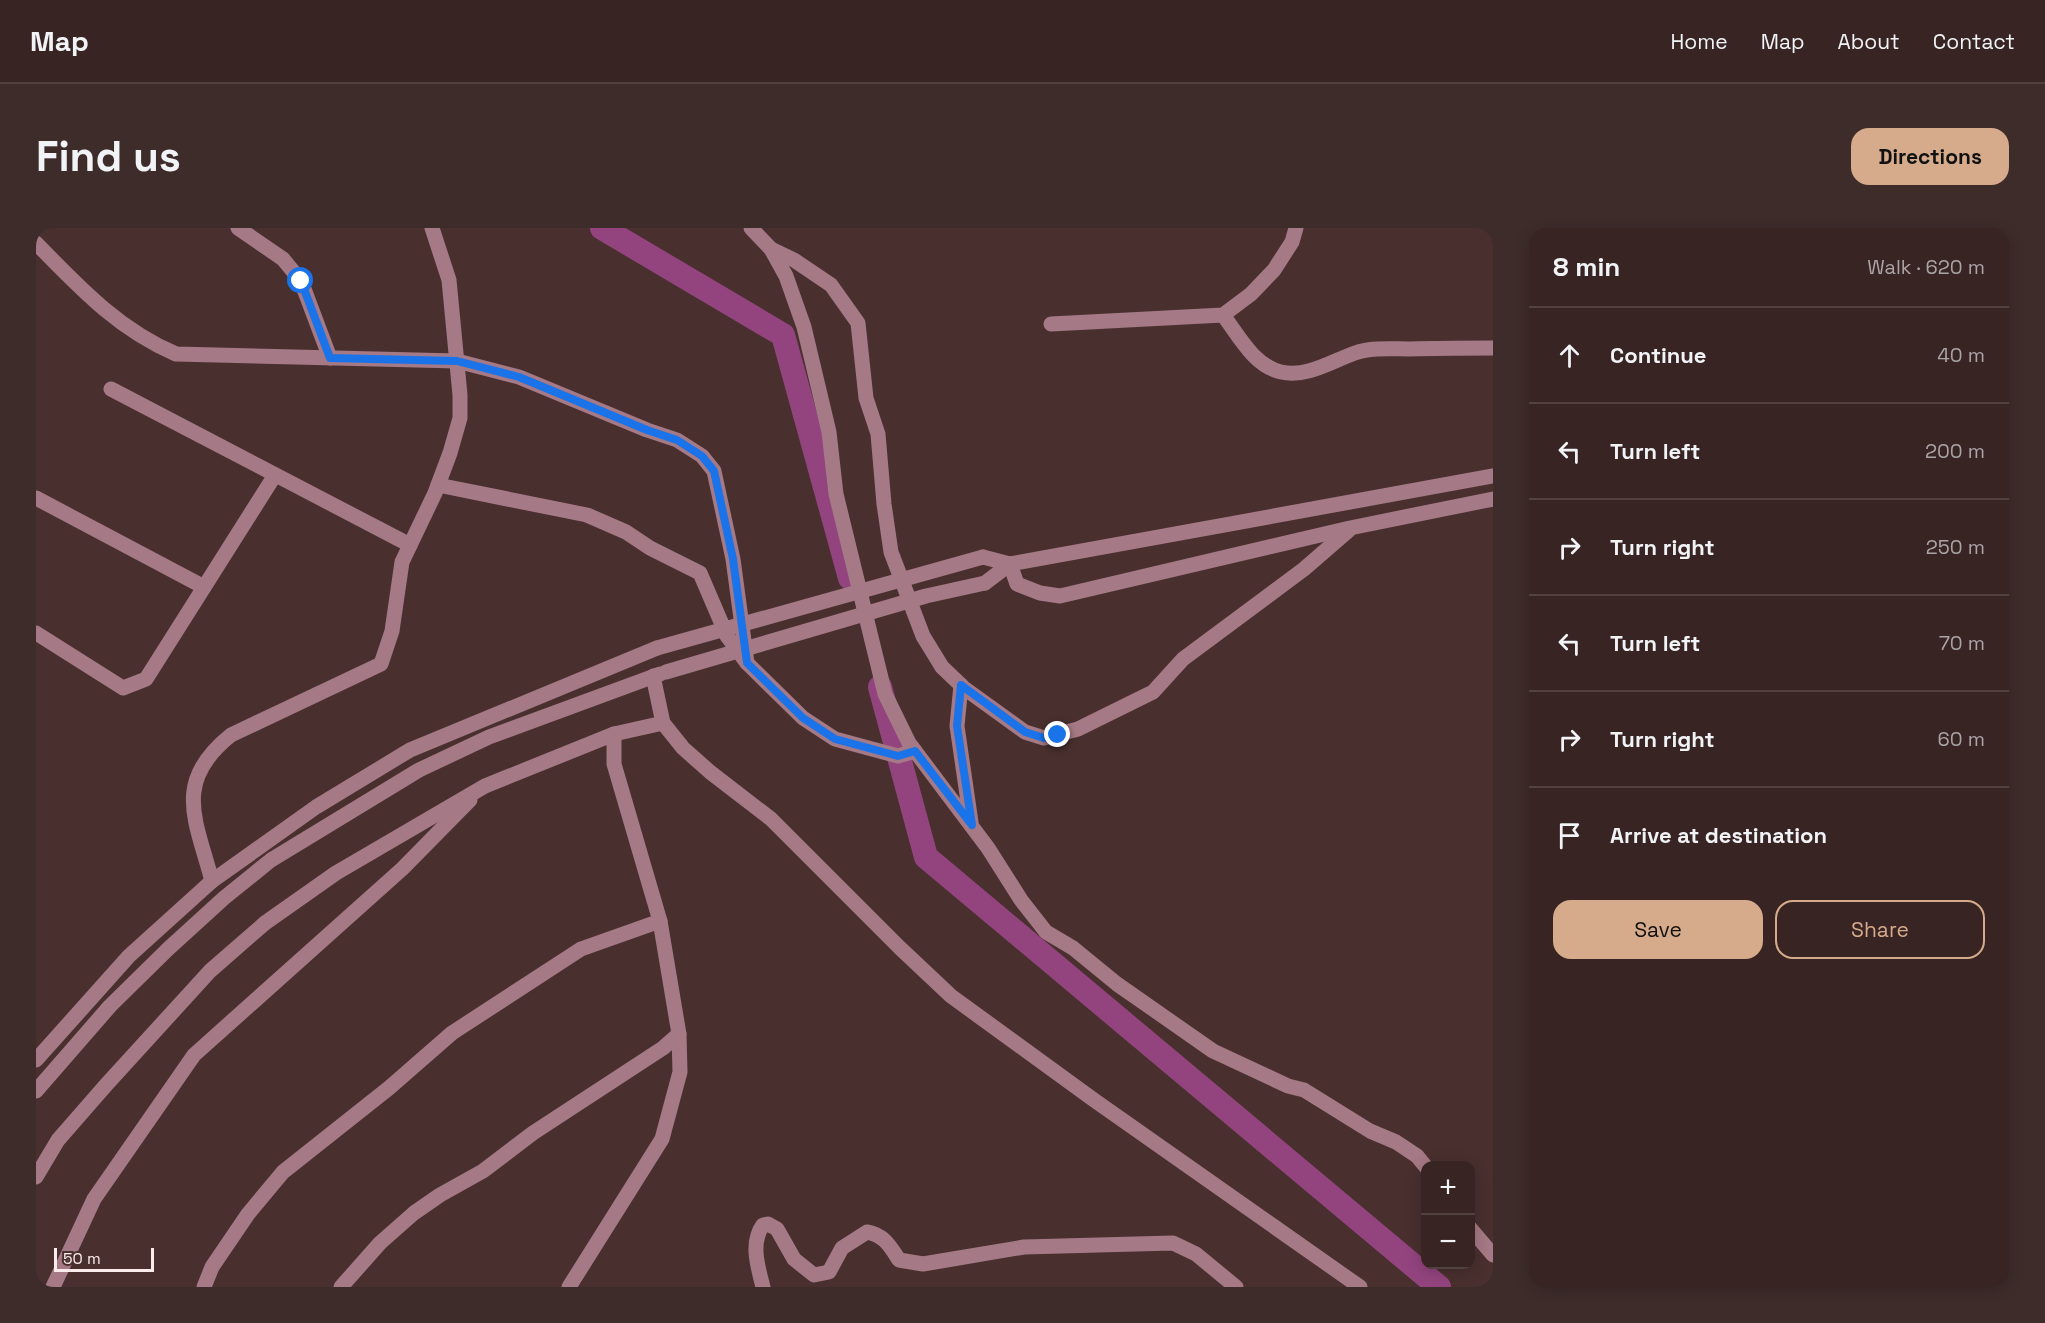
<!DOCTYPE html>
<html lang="en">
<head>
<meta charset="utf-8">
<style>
  :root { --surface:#372423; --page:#3e2c2b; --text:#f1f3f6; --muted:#aaa4a6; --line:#514141; --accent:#d6ab8b }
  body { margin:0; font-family:"Space Grotesk",sans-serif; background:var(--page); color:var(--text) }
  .controls { position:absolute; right:18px; bottom:18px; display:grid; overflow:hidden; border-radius:12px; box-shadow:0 3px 15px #0003 }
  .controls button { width:54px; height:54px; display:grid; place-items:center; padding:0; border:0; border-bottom:2px solid var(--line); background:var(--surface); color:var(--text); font:30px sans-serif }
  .scale { position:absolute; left:18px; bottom:15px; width:100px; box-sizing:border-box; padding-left:6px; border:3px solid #fbebea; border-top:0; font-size:16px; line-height:21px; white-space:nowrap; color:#fbebea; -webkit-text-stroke:4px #49302f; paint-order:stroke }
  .stop { position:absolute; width:18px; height:18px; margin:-14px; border:4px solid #1a73e8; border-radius:50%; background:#fff }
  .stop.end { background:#1a73e8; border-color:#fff; box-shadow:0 2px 6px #0008 }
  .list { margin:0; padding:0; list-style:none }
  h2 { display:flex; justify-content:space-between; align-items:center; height:78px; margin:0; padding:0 24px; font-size:26px }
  h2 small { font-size:20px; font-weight:400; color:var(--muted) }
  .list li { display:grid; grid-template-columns:39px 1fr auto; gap:18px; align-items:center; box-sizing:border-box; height:96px; padding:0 24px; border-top:2px solid var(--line) }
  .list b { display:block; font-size:22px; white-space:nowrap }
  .list em { font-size:20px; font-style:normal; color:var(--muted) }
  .actions { display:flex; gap:12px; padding:18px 24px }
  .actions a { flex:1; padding:14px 0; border:2px solid var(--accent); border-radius:18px; text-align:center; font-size:21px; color:var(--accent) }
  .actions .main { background:var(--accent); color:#111 }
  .icon { flex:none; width:33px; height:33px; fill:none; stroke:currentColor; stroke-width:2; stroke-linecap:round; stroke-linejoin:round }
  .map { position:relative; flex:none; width:1457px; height:1059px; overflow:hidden; border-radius:18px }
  header { display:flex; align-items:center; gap:36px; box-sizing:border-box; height:84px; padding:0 30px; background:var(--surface); border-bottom:2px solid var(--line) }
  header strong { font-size:28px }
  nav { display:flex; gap:33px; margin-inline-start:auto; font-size:21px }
  .intro { display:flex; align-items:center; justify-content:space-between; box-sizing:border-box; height:144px; padding:0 36px }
  h1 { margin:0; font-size:42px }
  .button { padding:15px 27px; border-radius:18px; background:var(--accent); color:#111; font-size:21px; font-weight:700 }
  main { display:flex; gap:36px; padding:0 36px }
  aside { flex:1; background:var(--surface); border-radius:18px; box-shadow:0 3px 15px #0003 }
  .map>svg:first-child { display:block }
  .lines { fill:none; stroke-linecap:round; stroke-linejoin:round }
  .river { stroke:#93447e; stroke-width:24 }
  .minor { stroke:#a57985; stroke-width:15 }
  .minor-bridge { stroke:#a57985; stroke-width:15 }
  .route { stroke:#1a73e8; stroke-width:8 }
</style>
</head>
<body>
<header>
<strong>Map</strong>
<nav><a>Home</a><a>Map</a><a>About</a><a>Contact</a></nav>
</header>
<div class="intro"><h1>Find us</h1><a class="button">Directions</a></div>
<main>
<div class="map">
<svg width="1457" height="1059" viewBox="0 0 1457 1059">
  <rect width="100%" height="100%" fill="#49302f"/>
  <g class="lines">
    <!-- river -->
    <g class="river">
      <path d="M566,0L747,107L814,350"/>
      <path d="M844,459L890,629L1403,1059"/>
    </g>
    <!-- minor -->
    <g class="minor">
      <path d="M202,0L247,31L265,53L294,130"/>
      <path d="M715,0L735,21L750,48L768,99L793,204L800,266L849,466L873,515L952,620L985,672L1010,704L1037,720L1081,756L1177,823L1252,858L1268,862L1334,903L1360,914L1381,928L1390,939"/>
      <path d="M0,15C44,60 82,101 140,126L421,133L483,149L611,202L641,212L666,228L678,243L697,331L711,435"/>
      <path d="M735,21L758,32L795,57L822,95L830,170L842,206L848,276L855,324L887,408L906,439L928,460L989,504L1008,510L1042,501L1117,464L1147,431L1268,341L1313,302"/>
      <path d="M1187,87C1203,108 1218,138 1245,144C1271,150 1296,133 1319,125C1336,119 1357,121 1374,121C1402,120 1429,120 1457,120"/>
      <path d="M1015,96L1187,87L1215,66L1238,42L1256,14L1260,0"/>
      <path d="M75,161L374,317"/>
      <path d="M1457,248L974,336L981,356L1004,365L1024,368L1314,300L1457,271"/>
      <path d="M402,257L551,287L590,304L614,320L664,345L691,408L711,435L767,490L799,511L862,528L879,523"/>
      <path d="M0,270L168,359"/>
      <path d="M947,329L974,336L949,355"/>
      <path d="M0,405L87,460L110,451L239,247"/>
      <path d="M617,448L627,495L647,520L674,544L735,591L864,720L915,768L1058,872L1324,1059"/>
      <path d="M925,457L921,498L935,594"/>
      <path d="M176,653C160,592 136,554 195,507L345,436L356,403L366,334L399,265L414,225L424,190V167L413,52L396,0"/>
      <path d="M0,832L93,728L176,653L280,579L374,522L621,420"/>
      <path d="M0,863L74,778L132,721L188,670L235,632L383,542L453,509L624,446"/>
      <path d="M0,949L22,912L70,857L174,743L229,695L300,645L449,558L578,506L627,495"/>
      <path d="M1434,1000L1457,1027"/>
      <path d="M17,1059L58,971L158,827L366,641L434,572"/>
      <path d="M168,1059L176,1039L212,986L247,944L353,860L416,805L545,721L624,693"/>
      <path d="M305,1059L344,1015L378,985L404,967L447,943L497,905L627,820L643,806"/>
      <path d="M533,1059L626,911L644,844L643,806L624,693L578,536V506"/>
      <path d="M727,1059C722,1039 714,1015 727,997L732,996L741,1001L758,1031L778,1047L793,1044L806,1020L831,1004C848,1007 854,1018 863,1032L887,1036L988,1019L1137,1015L1160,1026L1200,1059"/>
    </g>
    <!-- minor-bridge -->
    <g class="minor-bridge">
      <path d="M621,420L947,329"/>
      <path d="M630,444L890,368L949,355"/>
    </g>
  </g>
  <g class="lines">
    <!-- route -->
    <path class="route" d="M265,53L294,130L421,133L483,149L611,202L641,212L666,228L678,243L697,331L711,435L767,490L799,511L862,528L879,523L936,597L921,498L925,457L989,504L1008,510L1022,507"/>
  </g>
</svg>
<div class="controls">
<button>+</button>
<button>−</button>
</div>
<div class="scale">50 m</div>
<div class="stop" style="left:265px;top:53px"></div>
<div class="stop end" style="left:1022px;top:507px"></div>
</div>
<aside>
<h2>8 min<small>Walk · 620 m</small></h2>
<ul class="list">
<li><svg class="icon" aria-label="ahead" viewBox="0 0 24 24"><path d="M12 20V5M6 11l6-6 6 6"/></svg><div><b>Continue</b></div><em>40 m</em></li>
<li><svg class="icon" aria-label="left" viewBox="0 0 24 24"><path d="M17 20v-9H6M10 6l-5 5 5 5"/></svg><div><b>Turn left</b></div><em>200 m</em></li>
<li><svg class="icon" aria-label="right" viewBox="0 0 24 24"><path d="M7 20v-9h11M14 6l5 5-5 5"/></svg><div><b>Turn right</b></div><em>250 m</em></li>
<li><svg class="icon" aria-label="left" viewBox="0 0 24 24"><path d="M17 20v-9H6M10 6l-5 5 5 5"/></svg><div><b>Turn left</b></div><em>70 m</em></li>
<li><svg class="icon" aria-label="right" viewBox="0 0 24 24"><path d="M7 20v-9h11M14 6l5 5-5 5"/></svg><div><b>Turn right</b></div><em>60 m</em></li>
<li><svg class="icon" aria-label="arrive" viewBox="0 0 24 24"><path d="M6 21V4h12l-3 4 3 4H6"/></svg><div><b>Arrive at destination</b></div></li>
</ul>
<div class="actions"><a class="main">Save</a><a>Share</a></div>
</aside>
</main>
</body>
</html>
